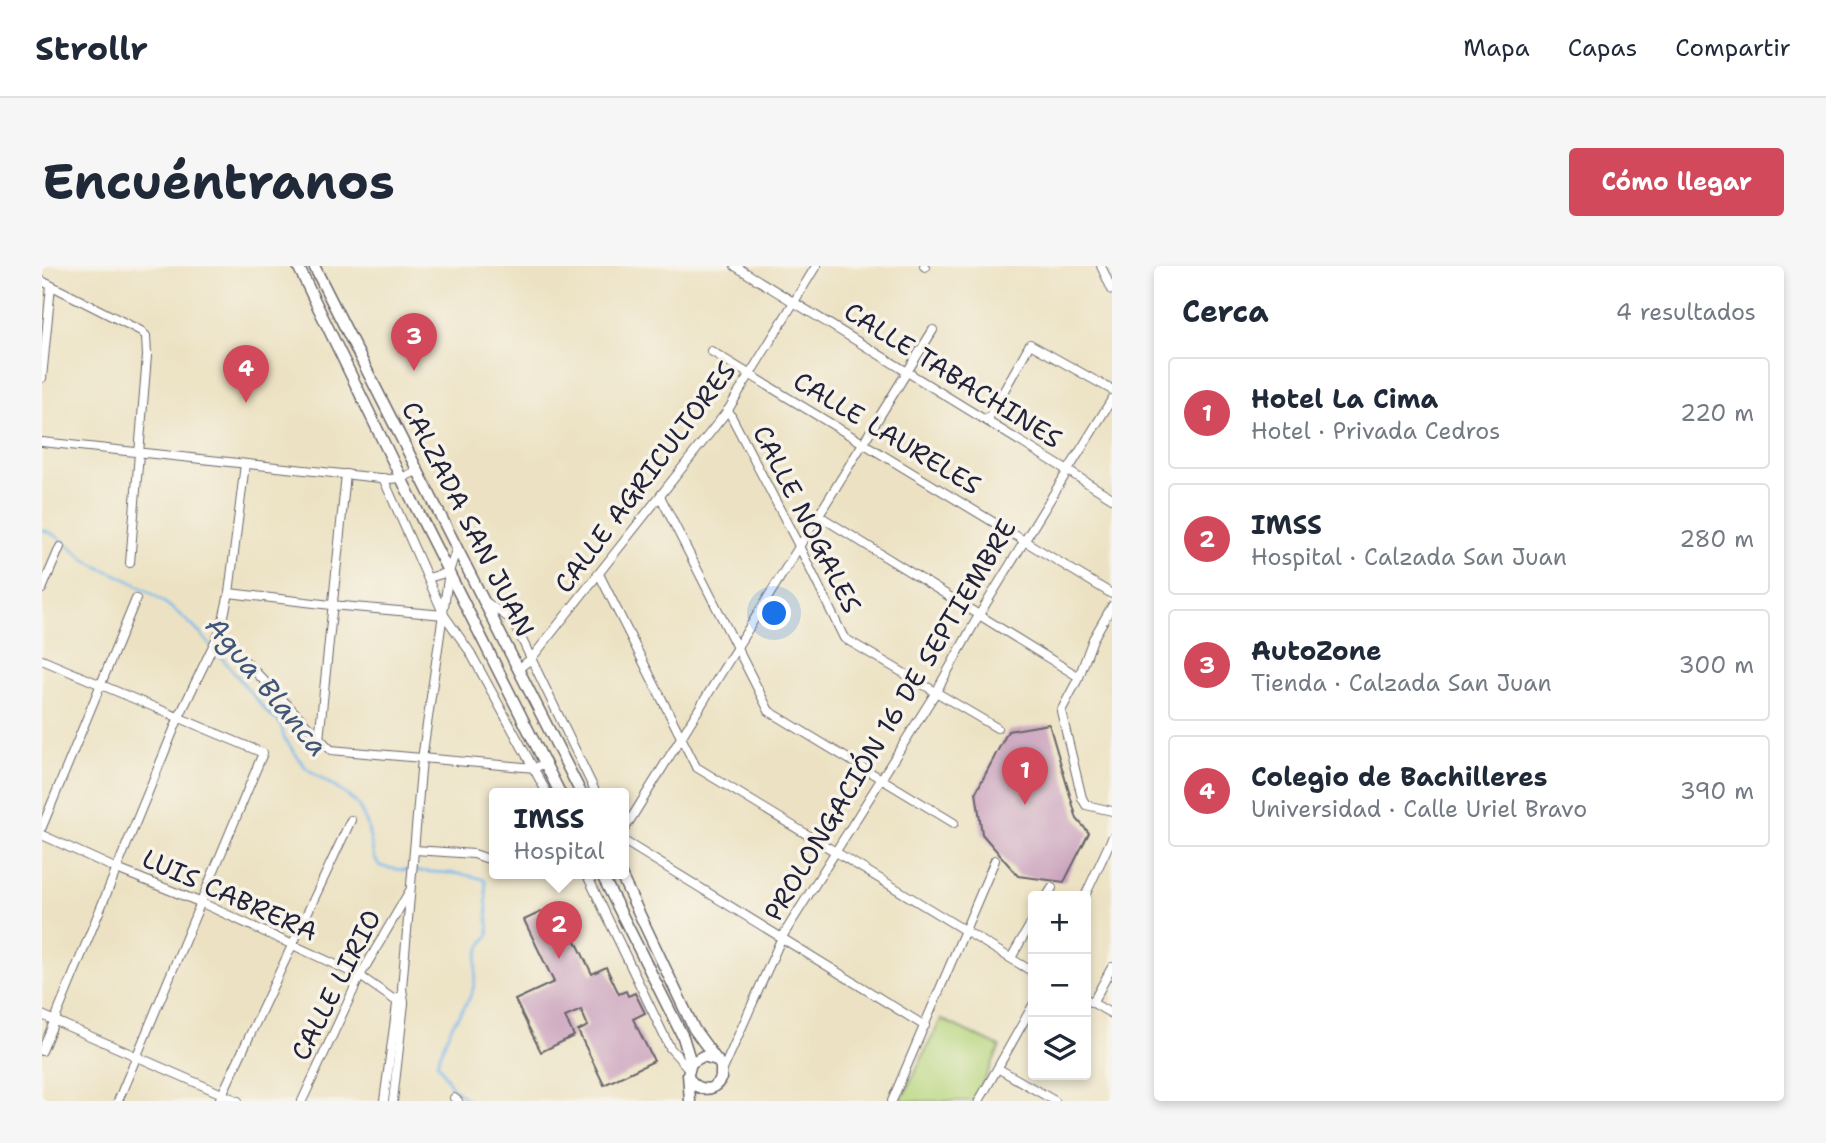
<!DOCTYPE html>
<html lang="es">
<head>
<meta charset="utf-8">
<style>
  :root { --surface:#fff; --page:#f6f6f7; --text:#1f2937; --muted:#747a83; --line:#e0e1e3; --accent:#d1495b }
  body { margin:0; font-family:"Shantell Sans",sans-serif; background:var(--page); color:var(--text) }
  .controls { position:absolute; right:21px; bottom:21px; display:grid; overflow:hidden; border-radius:7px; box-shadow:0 4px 10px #0003 }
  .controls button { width:63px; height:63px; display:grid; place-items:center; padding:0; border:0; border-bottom:2px solid var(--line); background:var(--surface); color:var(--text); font:35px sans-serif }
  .you { position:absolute; left:733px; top:348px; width:24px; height:24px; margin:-18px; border:5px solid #fff; border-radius:50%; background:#1a73e8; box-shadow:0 0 0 10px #1a73e833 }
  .badge { display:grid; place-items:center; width:46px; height:46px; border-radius:50%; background:var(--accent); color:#fff; font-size:23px; font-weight:700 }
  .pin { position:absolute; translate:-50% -58px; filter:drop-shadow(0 2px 4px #0008) }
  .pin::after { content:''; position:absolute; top:37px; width:24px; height:21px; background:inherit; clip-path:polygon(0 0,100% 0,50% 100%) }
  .popup { position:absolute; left:447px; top:522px; width:140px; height:91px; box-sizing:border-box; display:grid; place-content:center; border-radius:7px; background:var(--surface); filter:drop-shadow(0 2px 5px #0005); font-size:23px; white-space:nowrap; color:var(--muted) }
  .popup b { font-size:26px; color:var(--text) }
  .popup::after { content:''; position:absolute; left:50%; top:100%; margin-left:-14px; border:14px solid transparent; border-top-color:var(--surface) }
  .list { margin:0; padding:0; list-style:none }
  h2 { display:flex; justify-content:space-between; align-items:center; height:91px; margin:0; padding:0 28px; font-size:30px }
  h2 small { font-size:23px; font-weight:400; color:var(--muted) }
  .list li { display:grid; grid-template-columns:46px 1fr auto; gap:21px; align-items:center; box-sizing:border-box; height:112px; margin:0 14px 14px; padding:0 14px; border:2px solid var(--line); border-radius:7px }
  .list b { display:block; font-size:26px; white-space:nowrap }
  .list p { margin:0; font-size:23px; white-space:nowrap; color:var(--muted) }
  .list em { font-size:23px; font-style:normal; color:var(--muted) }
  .icon { flex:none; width:38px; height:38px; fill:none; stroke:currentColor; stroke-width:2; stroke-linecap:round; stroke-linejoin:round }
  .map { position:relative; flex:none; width:1070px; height:835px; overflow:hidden; border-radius:7px }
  header { display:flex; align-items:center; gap:42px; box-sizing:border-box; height:98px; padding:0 35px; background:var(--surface); border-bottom:2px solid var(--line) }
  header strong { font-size:33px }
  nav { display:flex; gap:38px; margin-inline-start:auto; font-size:24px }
  .intro { display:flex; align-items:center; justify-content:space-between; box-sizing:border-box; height:168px; padding:0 42px }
  h1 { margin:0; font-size:49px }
  .button { padding:18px 32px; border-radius:7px; background:var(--accent); color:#fff; font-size:24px; font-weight:700 }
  main { display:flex; gap:42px; padding:0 42px }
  aside { flex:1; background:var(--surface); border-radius:7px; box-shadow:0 4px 10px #0003 }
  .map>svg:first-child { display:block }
  .green { fill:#b6d67d; stroke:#6c7c5c; stroke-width:2 }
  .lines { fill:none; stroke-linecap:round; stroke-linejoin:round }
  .stream { stroke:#78b8ec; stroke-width:2.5 }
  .building { fill:#caa2be }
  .minor-casing { stroke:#69656b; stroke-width:10 }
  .secondary-casing { stroke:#69656b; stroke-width:13 }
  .minor { stroke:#fff; stroke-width:8 }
  .secondary { stroke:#fff; stroke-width:10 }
  .labels { text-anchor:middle; stroke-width:7; stroke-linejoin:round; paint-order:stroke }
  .street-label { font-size:26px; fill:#22223b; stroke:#f7f3e8 }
  .water-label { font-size:28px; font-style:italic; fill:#405679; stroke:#f7f3e8 }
</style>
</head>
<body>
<header>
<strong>Strollr</strong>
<nav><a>Mapa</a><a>Capas</a><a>Compartir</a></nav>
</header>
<div class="intro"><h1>Encuéntranos</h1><a class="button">Cómo llegar</a></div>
<main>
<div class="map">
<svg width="1070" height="835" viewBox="0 0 1070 835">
  <rect width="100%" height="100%" fill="#f7f3e8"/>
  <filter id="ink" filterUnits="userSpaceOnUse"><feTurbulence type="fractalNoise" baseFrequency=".0143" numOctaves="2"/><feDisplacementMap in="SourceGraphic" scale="14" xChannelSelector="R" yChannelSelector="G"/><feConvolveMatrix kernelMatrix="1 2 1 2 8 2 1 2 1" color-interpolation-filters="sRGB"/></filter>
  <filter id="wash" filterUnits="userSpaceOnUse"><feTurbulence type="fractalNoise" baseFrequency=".00686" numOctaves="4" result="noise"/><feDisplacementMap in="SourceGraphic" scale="28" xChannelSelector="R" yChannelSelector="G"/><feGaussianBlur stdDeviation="1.57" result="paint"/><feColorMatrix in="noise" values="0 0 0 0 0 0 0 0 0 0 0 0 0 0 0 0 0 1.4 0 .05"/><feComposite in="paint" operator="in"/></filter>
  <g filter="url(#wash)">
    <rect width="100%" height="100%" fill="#ece2c3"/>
    <!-- green -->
    <path class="green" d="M899,753L958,781L932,835H859Z"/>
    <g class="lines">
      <!-- stream -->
      <g class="stream">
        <path d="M0,264C20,269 32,286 49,297C58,303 68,305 78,310C111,326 145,350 168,379"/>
        <path d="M173,384L225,446L239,458L242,472L264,502L306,530L316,539L325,558L332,591L338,600C372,609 410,602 443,614L447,669C428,690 438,702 430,726C426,738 416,749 410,760C404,771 400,784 395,796L410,821L427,835"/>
      </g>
    </g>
    <g id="blocks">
      <!-- building -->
      <g class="building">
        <path d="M1007,458L1035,553L1047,567L1022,616L976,610L940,568L934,526L966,465Z"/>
        <path d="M516,638L550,708L564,701L577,728L584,725L586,730L593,727L603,747L591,753L612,795L562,819L536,765L546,760L539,744L523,751L532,770L499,786L473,734L512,716L482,654Z"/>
      </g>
    </g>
  </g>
  <g filter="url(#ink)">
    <use href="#blocks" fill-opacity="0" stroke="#69656b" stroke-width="2"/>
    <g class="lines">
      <!-- minor casing -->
      <g class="minor-casing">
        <g id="minor">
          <path d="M693,0L1070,232"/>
          <path d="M882,0L883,1"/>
          <path d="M1059,0L1070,24"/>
          <path d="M0,15L99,65L104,70L105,90L88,297"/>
          <path d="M669,85L1070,328"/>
          <path d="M0,112L9,20"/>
          <path d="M686,144L757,280L802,372L955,462"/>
          <path d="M945,155L988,78L1070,124"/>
          <path d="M0,176L347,213L359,212L375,205"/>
          <path d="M341,212L402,349L428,386L505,527"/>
          <path d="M618,230L727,445L912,557"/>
          <path d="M776,249L1037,411"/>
          <path d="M557,308L654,501L991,706"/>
          <path d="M386,312L407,306"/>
          <path d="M0,323L18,281"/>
          <path d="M187,327L289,339L402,349"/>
          <path d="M441,334L471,355L554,527"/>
          <path d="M1070,340L1051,373L1037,411L1019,445L1040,532L1044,539L1070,545"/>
          <path d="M177,368L289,484L493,502L503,497"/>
          <path d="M0,394L221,487L76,835"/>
          <path d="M476,403L489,393L686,144L774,0"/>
          <path d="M277,474L304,208"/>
          <path d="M0,561L94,333"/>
          <path d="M582,564L891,64"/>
          <path d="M0,569L75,603L160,637L318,710L354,735L362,737"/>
          <path d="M582,575L883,760"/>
          <path d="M373,584L432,588L452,595"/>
          <path d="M544,607L628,782L647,803"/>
          <path d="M1005,630L1010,622"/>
          <path d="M1043,630L1070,572"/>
          <path d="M969,692L991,654"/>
          <path d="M1044,733L1070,748"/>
          <path d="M1051,736L1070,701"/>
          <path d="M0,749L196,835"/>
          <path d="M0,785L137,451L179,363L187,327L203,198"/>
          <path d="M957,803L1013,835"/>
          <path d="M680,806L740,671L894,426L937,349L1070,133"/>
          <path d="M412,832L416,835"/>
          <path d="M177,835L309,554"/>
          <path d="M260,835L318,710L367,626"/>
          <path d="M342,835L356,731"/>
          <path d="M351,835L362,737L360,722L380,493L407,306L414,284"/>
          <path d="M850,835L953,594"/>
          <path d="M937,835L991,739"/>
        </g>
      </g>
      <!-- secondary casing -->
      <g class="secondary-casing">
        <g id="secondary">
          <path d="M256,0L359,212L518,527"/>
          <path d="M272,0L539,527"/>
          <path d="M559,607L641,771L649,797"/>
          <path d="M578,607L652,763L679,800V812C672,826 658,826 648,814"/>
          <path d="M648,835L646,808L649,797L661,790L675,794"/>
        </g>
      </g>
      <!-- minor -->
      <use href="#minor" class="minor"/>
      <!-- secondary -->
      <use href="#secondary" class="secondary"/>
    </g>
  </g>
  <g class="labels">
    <!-- street labels -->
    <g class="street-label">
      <text transform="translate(911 109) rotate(32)" y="9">CALLE TABACHINES</text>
      <text transform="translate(845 167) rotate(31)" y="9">CALLE LAURELES</text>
      <text transform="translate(603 211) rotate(-53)" y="9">CALLE AGRICULTORES</text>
      <text transform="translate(426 253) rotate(63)" y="9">CALZADA SAN JUAN</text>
      <text transform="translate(765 253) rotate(63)" y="9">CALLE NOGALES</text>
      <text transform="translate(848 454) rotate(-59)" y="9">PROLONGACIÓN 16 DE SEPTIEMBRE</text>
      <text transform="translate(188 629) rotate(24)" y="9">LUIS CABRERA</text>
      <text transform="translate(294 719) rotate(-63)" y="9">CALLE LIRIO</text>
    </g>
    <!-- water labels -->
    <g class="water-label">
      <text transform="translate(225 420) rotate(50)" y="10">Agua Blanca</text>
    </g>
  </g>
</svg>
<div class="controls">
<button>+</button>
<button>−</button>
<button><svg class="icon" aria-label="layers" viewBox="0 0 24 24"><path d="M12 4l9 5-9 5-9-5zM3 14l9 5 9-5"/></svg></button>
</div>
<div class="you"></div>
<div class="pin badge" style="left:983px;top:539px">1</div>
<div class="pin badge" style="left:517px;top:693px">2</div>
<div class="popup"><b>IMSS</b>Hospital</div>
<div class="pin badge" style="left:372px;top:105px">3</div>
<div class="pin badge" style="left:204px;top:137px">4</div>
</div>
<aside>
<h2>Cerca<small>4 resultados</small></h2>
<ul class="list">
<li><span class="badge">1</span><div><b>Hotel La Cima</b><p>Hotel · Privada Cedros</p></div><em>220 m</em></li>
<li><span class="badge">2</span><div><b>IMSS</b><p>Hospital · Calzada San Juan</p></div><em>280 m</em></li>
<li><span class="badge">3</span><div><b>AutoZone</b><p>Tienda · Calzada San Juan</p></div><em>300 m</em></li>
<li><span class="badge">4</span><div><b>Colegio de Bachilleres</b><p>Universidad · Calle Uriel Bravo</p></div><em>390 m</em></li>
</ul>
</aside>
</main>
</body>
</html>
